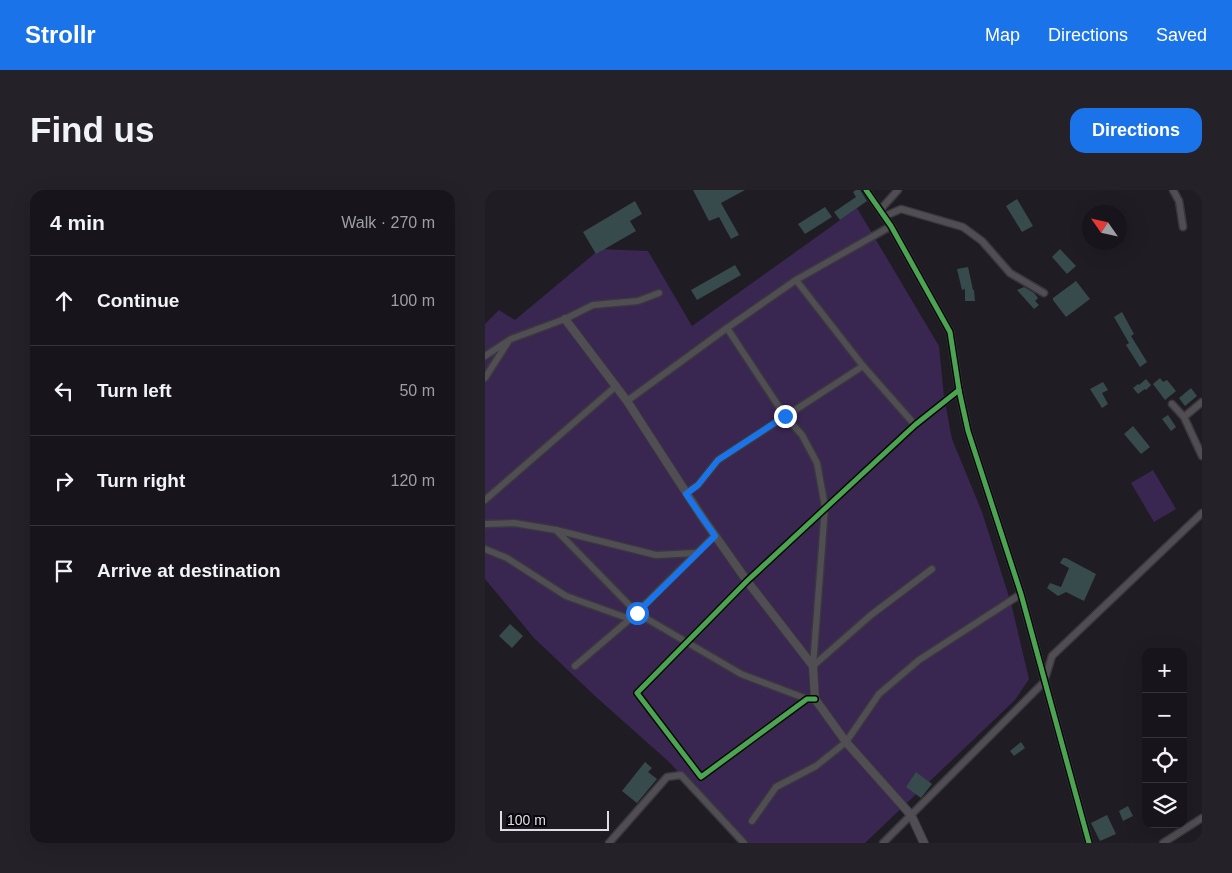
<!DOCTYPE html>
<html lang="en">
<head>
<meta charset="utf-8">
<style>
  :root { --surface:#17151b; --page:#242228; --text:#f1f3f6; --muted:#9e9fa3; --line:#36343a; --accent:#1a73e8 }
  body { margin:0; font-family:Arial,sans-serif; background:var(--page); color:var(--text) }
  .controls { position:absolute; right:15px; bottom:15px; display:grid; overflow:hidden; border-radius:10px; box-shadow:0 5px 20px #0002 }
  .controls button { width:45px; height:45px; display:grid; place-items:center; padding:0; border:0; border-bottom:1px solid var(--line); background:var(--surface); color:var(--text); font:25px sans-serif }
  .compass { position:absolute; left:597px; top:15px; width:45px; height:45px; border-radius:50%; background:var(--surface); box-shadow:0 5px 20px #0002; rotate:304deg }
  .scale { position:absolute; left:15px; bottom:12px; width:109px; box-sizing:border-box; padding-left:5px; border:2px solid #e1dde8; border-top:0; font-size:14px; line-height:18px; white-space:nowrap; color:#e1dde8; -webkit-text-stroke:4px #07060b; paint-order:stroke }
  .stop { position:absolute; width:15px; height:15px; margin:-11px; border:4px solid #1a73e8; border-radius:50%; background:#fff }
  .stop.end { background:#1a73e8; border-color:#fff; box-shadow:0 1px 5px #0008 }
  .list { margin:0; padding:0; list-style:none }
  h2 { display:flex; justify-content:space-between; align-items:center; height:65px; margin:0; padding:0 20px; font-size:21px }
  h2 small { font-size:16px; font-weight:400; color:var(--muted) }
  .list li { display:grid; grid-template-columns:32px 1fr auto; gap:15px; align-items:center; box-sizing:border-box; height:90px; padding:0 20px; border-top:1px solid var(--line) }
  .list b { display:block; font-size:19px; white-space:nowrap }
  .list em { font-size:16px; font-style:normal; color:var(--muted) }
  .icon { flex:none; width:28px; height:28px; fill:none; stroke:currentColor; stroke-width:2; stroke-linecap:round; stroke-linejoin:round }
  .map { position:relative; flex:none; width:717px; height:653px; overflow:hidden; border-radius:15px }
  header { display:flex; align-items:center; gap:30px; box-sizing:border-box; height:70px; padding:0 25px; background:var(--accent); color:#fff }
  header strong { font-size:24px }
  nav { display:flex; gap:28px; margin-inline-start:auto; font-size:18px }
  .intro { display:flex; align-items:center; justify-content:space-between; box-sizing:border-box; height:120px; padding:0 30px }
  h1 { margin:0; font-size:35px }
  .button { padding:12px 22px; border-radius:15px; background:var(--accent); color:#fff; font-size:18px; font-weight:700 }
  main { display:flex; gap:30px; padding:0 30px }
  aside { flex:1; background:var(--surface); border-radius:15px; box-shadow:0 5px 20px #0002 }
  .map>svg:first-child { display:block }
  .green { fill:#392651 }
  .building { fill:#374b4c }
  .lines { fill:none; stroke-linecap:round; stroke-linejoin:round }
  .minor-casing { stroke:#3a383f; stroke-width:9 }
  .tertiary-casing { stroke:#3a383f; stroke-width:10 }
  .minor { stroke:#514e53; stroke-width:6 }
  .tertiary { stroke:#514e53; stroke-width:8 }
  .cycleway-casing { stroke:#07060b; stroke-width:8 }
  .cycleway { stroke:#4ca352; stroke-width:5 }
  .route { stroke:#1a73e8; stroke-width:6 }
</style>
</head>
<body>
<header>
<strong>Strollr</strong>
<nav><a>Map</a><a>Directions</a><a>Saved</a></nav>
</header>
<div class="intro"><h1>Find us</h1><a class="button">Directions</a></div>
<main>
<aside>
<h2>4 min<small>Walk · 270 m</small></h2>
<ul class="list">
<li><svg class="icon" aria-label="ahead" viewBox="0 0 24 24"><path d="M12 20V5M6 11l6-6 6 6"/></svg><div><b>Continue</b></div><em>100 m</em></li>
<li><svg class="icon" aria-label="left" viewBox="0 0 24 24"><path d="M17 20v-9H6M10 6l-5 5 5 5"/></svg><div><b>Turn left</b></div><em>50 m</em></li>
<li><svg class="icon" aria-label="right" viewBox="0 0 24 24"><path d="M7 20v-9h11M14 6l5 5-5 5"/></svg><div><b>Turn right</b></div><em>120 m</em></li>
<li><svg class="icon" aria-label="arrive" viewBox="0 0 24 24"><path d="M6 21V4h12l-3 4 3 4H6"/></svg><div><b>Arrive at destination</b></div></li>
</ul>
</aside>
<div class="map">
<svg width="717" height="653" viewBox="0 0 717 653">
  <rect width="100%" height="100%" fill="#1f1c24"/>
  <!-- green -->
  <g class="green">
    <path d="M372,18L454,156L459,207L467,249L497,322L526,413L544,489L530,510L380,653H259L184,572L110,506L49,448L0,389V134L14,120L30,130L115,59L163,61L207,136Z"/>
    <path d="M668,280L691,319L669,332L646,293Z"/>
  </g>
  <!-- building -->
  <g class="building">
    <path d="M208,0H260L236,13L254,45L246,49L234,27L224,31Z"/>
    <path d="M371,0H375L382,11L355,30L349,22L371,7L368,2Z"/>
    <path d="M532,9L548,36L537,42L521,16Z"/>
    <path d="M150,11L157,24L145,31L151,41L111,64L98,42Z"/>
    <path d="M340,17L347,27L320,44L313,34Z"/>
    <path d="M575,59L591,76L582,84L567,67Z"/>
    <path d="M250,75L256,85L212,110L206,100Z"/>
    <path d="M483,77L488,100H489L490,111H480V99L477,100L472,79Z"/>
    <path d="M591,91L605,109L581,127L568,110V108Z"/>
    <path d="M539,97L549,103L553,108L550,111L554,115L549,119L532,100Z"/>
    <path d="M637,122L649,144L646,146L662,172L655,177L641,155L644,153L629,127Z"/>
    <path d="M675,188L678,192L682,190L691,201L680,210L668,194Z"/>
    <path d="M661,189L666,195L661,200L660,199L653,204L648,198L653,194L654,195Z"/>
    <path d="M618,192L623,200L617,203L623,214L617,218L605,199Z"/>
    <path d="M706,198L712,206L700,216L694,208Z"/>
    <path d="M683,225L691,237L686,241L677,229Z"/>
    <path d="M648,236L665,257L656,264L639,244Z"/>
    <path d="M578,368H581L611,384L599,411L581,402L573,406L562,398L565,393L576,397L584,378L575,373Z"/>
    <path d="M25,434L38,446L27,458L14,446Z"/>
    <path d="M536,552L540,558L529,566L525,561Z"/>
    <path d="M160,572L167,578L163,582L172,589L152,613L137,601Z"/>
    <path d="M431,582L447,594L436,608L421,597Z"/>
    <path d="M643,616L648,626L638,631L634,621Z"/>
    <path d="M622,625L631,644L615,651L606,633Z"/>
  </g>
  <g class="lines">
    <!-- minor casing -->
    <g class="minor-casing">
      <g id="minor">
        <path d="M381,0L406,36L465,142L474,200L483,241L536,404L604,653"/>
        <path d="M688,0L694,11L698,37"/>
        <path d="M395,20L413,0"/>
        <path d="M400,26L416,19L478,37L497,51L525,83L559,103"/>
        <path d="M311,90L378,176L430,235"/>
        <path d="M242,138L300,226L317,245L332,273L340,317L328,476"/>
        <path d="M0,166L26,149L80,129L108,115L153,111L174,103"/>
        <path d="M0,188L23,152"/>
        <path d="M142,211L242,138L311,90L406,36"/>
        <path d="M717,212L699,227L717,266"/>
        <path d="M687,214L699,227"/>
        <path d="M201,303L213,295L233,270L378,176"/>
        <path d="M0,310L130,197"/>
        <path d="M0,334L29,333L71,340L171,365L211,363"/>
        <path d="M71,340L152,423L256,484L322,509"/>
        <path d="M0,359L22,368L81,406L145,429"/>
        <path d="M90,476L145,429L230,345"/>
        <path d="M328,476L386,425L447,379"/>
        <path d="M330,509H322L216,587L152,503L262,391L430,235L474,200"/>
        <path d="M267,631L291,597L331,576L361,552L394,504L434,470L536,404"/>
        <path d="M124,653L182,587L196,585L259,653"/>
        <path d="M398,653L559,492L567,466L717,323"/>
        <path d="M678,653L717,628"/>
      </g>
    </g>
    <!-- tertiary casing -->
    <g class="tertiary-casing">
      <path id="tertiary" d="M80,129L142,211L217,327L262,391L328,476L330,509L361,552L426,625L439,653"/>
    </g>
    <!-- minor -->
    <use href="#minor" class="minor"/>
    <!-- tertiary -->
    <use href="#tertiary" class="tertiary"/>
    <!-- cycleway casing -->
    <g class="cycleway-casing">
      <g id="cycleway">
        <path d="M381,0L406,36L465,142L474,200L483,241L536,404L604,653"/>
        <path d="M330,509H322L216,587L152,503L262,391L430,235L474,200"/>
      </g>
    </g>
    <!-- cycleway -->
    <use href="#cycleway" class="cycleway"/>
  </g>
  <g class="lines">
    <!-- route -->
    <path class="route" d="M152,423L230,346L201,304L213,295L233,270L300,226"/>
  </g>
</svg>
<div class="controls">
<button>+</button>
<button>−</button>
<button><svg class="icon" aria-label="locate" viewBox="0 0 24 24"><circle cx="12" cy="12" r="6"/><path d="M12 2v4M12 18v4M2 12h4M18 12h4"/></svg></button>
<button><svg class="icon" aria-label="layers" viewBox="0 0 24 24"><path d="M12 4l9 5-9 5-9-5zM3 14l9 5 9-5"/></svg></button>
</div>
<svg class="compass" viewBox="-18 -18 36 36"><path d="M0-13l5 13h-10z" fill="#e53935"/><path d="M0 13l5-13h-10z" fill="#9e9fa3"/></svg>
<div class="scale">100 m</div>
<div class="stop" style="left:152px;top:423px"></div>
<div class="stop end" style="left:300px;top:226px"></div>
</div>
</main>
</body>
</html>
